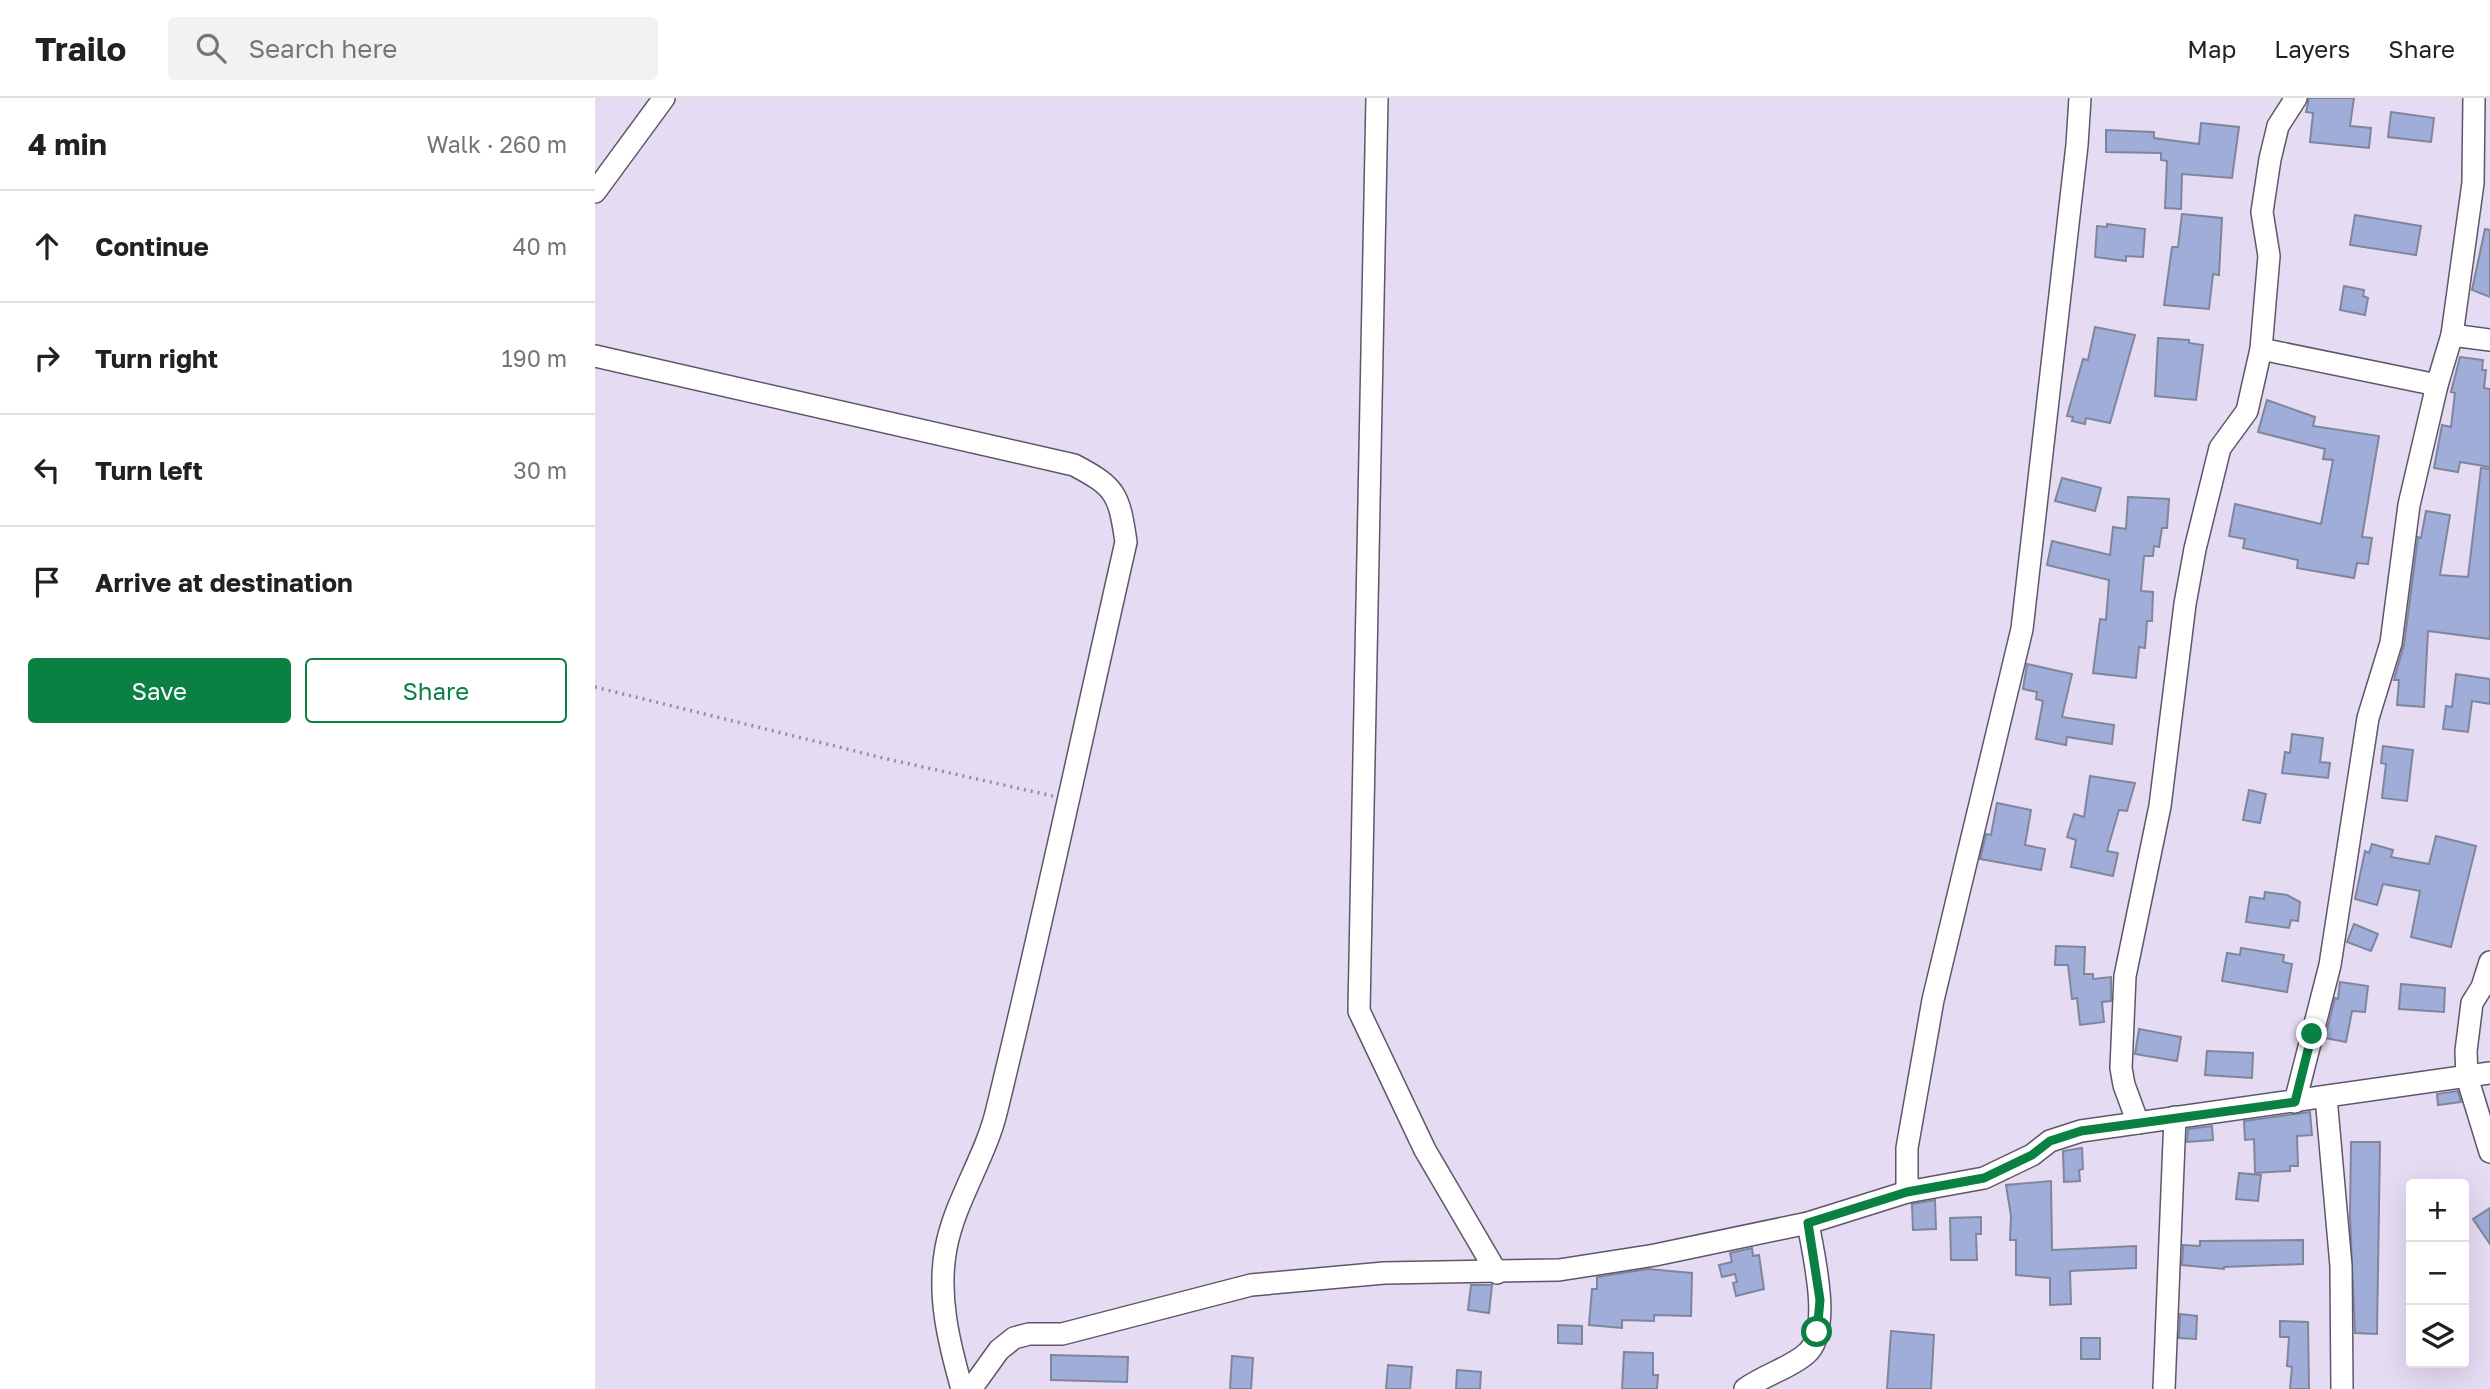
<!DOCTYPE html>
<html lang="en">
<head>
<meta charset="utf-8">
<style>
  :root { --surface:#fff; --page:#f2f2f2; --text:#202124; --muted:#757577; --line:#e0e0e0; --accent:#0b8043 }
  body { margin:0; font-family:"Golos Text",sans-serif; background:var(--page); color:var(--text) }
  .controls { position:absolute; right:21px; bottom:21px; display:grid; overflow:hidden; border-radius:7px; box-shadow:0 7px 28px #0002 }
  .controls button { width:63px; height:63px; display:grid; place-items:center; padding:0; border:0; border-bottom:2px solid var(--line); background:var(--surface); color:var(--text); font:35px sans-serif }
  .stop { position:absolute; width:21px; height:21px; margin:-16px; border:5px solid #0b8043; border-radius:50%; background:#fff }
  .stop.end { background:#0b8043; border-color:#fff; box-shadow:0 2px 7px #0008 }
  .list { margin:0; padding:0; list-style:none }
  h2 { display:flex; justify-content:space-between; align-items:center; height:91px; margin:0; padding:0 28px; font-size:30px }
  h2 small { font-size:23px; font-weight:400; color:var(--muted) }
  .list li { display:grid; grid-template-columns:46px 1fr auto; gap:21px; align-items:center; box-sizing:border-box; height:112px; padding:0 28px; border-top:2px solid var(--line) }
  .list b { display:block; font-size:26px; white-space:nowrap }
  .list em { font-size:23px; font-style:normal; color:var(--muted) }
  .actions { display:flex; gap:14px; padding:21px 28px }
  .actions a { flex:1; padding:16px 0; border:2px solid var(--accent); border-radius:7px; text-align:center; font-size:24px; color:var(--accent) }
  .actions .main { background:var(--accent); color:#fff }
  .icon { flex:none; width:38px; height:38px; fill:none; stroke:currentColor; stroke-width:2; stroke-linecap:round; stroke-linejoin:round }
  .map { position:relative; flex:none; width:1895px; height:1291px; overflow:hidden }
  header { display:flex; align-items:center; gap:42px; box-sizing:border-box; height:98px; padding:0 35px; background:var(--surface); border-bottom:2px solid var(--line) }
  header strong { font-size:33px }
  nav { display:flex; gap:38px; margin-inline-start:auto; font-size:24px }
  .search { width:490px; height:63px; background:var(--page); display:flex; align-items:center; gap:18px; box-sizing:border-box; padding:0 24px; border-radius:7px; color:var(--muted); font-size:26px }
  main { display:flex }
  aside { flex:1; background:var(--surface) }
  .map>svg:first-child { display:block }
  .building { fill:#a0add9; stroke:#7f869c; stroke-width:2 }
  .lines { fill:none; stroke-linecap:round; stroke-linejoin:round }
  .street-casing { stroke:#5e566a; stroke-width:24 }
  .path { stroke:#958d9f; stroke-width:3.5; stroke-dasharray:2 5; stroke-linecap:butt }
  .street { stroke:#fff; stroke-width:21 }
  .route { stroke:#0b8043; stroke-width:9 }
</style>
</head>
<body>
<header>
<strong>Trailo</strong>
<div class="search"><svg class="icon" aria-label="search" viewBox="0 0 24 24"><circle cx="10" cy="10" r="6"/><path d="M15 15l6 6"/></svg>Search here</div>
<nav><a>Map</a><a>Layers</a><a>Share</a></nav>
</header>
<main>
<aside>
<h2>4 min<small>Walk · 260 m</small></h2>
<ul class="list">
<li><svg class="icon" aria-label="ahead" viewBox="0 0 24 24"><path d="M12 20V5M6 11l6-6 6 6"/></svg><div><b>Continue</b></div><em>40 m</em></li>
<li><svg class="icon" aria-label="right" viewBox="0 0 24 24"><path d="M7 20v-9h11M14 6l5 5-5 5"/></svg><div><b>Turn right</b></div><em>190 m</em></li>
<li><svg class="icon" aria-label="left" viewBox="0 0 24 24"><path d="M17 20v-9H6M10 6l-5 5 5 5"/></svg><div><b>Turn left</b></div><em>30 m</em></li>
<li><svg class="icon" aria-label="arrive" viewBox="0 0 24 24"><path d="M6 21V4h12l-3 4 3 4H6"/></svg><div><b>Arrive at destination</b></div></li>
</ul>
<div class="actions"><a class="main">Save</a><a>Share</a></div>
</aside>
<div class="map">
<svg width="1895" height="1291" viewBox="0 0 1895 1291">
  <rect width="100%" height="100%" fill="#e5dbf3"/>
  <!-- building -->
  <g class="building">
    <path d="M1714,0H1759L1755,28L1776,30L1774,50L1715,44L1718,15L1711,14Z"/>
    <path d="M1796,14L1839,20L1836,44L1793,39Z"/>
    <path d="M1606,25L1644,29L1637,80L1587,76L1586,111L1570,110L1572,63L1566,62V55L1511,54V32L1559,34V40L1604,46Z"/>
    <path d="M1587,116L1627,120L1624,177L1618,176L1614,211L1569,207L1577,149H1583Z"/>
    <path d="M1760,117L1826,128L1821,157L1755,147Z"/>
    <path d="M1512,126L1550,131L1548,159L1531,158V163L1500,159L1502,128L1512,129Z"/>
    <path d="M1890,131L1895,132V199L1877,192Z"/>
    <path d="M1749,188L1769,192L1768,198L1773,200L1770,217L1745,212Z"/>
    <path d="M1500,229L1540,237L1515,325L1491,320L1490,326L1477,323L1478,319L1472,318L1488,261L1493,262Z"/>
    <path d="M1563,240L1594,242V245L1608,247L1601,302L1560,298Z"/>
    <path d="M1865,259L1888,262L1887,272H1891L1889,290L1895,291V369L1865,364L1863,374L1839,370L1847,327L1856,329L1860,295L1856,294Z"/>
    <path d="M1672,302L1720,319L1718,328L1784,338L1767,439L1777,440L1773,466L1762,465L1759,480L1702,470L1703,462L1648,450L1650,441L1634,438L1640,406L1726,426L1738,362L1728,361L1730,351L1663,334Z"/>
    <path d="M1886,370L1895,371V541L1833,533L1829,609L1802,607L1804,582H1799L1800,578L1809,547L1823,439L1826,440L1831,413L1855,417L1845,477L1873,479Z"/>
    <path d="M1467,380L1506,390L1500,413L1460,403Z"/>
    <path d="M1533,399L1574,401L1572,430H1567L1564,449L1559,448L1558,458H1549L1546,493L1558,494L1557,523H1552L1550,550L1544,549L1541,580L1498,575L1505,521L1511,522L1514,482L1452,467L1457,443L1515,457L1518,429L1531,431Z"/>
    <path d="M1432,566L1477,576L1467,619L1519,627L1517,646L1472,639L1471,647L1441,641L1448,603L1441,601L1442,594L1428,591Z"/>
    <path d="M1861,576L1895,581V606L1877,603L1873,634L1848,631L1851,608L1857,609Z"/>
    <path d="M1697,636L1728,640L1725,664L1735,665L1733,680L1687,675L1690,654L1695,655Z"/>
    <path d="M1788,648L1818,652L1812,703L1787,700L1791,666L1786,665Z"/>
    <path d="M1495,678L1540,685L1532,713L1524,712L1512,753L1523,755L1518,778L1476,769L1481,742L1472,739L1479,716L1489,719Z"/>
    <path d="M1654,692L1671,696L1665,725L1648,722Z"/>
    <path d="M1402,705L1436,712L1430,747L1450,751L1446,772L1385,761L1391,736L1396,737Z"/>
    <path d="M1841,738L1881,748L1856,849L1816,839L1825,793L1788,786L1782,807L1760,801L1770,753L1774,755L1777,746L1798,752L1796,759L1834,766Z"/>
    <path d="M1670,794L1692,797L1705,804L1703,823L1696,822L1694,830L1651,824L1655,799L1669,801Z"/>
    <path d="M1759,826L1783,836L1776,853L1752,844Z"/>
    <path d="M1461,848L1490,849L1489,876H1498V881L1516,879V903L1507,904L1509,924L1485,927L1482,900L1477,901L1473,867H1460Z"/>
    <path d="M1646,850L1689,857L1688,864L1697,866L1692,894L1627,883L1632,855L1645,857Z"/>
    <path d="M1745,884L1773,888L1770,914L1757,913L1751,944L1730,940L1740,900L1743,901Z"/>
    <path d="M1806,886L1850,890L1849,914L1804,911Z"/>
    <path d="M1544,931L1586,939L1582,963L1540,956Z"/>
    <path d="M1612,953L1658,955L1657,980L1610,977Z"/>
    <path d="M1863,993L1866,1004L1843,1007L1842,996Z"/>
    <path d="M1715,1014L1717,1037L1702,1038L1703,1068H1695V1073L1660,1075L1659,1041L1650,1042L1649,1023Z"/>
    <path d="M1617,1028L1618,1042L1592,1044L1593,1031Z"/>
    <path d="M1756,1044H1785L1782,1236L1760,1235L1755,1119Z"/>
    <path d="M1487,1050L1488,1071L1484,1072L1485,1083L1469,1084L1468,1053Z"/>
    <path d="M1644,1075L1666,1077L1663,1103L1641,1101Z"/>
    <path d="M1456,1083L1457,1152L1541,1148V1170L1475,1173L1476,1206L1455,1207V1180L1421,1177V1142H1415L1416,1118L1411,1087Z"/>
    <path d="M1340,1102L1341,1131L1318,1132L1317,1106Z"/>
    <path d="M1895,1110V1146L1878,1121Z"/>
    <path d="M1386,1119V1136H1381L1382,1162H1356L1355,1120Z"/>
    <path d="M1708,1142V1166L1629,1169V1171L1587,1167L1588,1147L1605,1148V1143Z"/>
    <path d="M1157,1150L1158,1158L1164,1157L1169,1191L1141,1198L1138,1185L1142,1184L1140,1176L1127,1179L1124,1167L1137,1164L1135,1155Z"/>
    <path d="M1053,1171L1097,1175L1096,1218L1059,1217V1223L1027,1222V1230L994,1227L997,1191H1002V1179Z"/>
    <path d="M876,1187H897L894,1215L873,1212Z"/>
    <path d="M1585,1216L1602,1218L1601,1241L1584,1240Z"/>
    <path d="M1685,1223L1713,1224L1714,1291H1695L1697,1269L1692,1268L1694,1239H1685Z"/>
    <path d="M963,1227L987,1228V1246L963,1245Z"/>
    <path d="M1296,1233L1339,1237L1336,1291H1292Z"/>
    <rect x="1486" y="1240" width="19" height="21"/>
    <path d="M1029,1254L1058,1255V1277H1063L1062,1291H1027Z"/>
    <path d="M456,1257L533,1259L532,1284L456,1282Z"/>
    <path d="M637,1258L658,1260L656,1291H635Z"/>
    <path d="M793,1267L817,1269L815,1291H791Z"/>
    <path d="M862,1272L886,1274L885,1291H861Z"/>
  </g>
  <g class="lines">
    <!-- street casing -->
    <g class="street-casing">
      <g id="street">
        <path d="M782,0L764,913L830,1052L902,1175"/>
        <path d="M0,94L69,0"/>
        <path d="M1857,237L1895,242"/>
        <path d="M1666,251L1842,287"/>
        <path d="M0,258L479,367C521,389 524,396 531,444C488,633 448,823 402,1011C391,1059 360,1102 351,1150C342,1198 354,1245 367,1291"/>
        <path d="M1895,864L1887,889L1877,905L1871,953L1872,979L1895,1054"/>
        <path d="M1731,999L1746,1168L1747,1291"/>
        <path d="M1700,1004L1735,867L1773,620L1796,545L1814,407L1842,287L1857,237L1878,85L1879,0"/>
        <path d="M1543,1025L1529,987L1526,970L1530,878L1565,708L1590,506L1600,451L1625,350L1652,313L1666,251L1674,158L1667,114L1675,61L1683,28L1701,0"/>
        <path d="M1312,1094V1050L1338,902L1427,531L1482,47L1485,0"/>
        <path d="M376,1291L404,1252L419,1240L434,1236H467L656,1187L789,1175L964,1172L1060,1157L1213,1125L1312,1094L1389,1080L1437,1057L1455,1043L1486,1033L1895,975"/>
        <path d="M1150,1291C1169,1277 1195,1270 1211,1256C1238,1234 1218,1155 1213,1125"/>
        <path d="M1569,1291L1580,1019"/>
      </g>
    </g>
    <!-- path -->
    <path class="path" d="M0,589L288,660L458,698"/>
    <!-- street -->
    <use href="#street" class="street"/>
  </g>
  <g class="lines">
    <!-- route -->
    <path class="route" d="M1222,1234L1225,1202L1213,1125L1312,1094L1389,1080L1437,1057L1455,1043L1486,1033L1700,1004L1717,936"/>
  </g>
</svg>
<div class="controls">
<button>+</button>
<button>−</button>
<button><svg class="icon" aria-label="layers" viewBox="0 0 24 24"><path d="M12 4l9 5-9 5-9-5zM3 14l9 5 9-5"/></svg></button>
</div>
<div class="stop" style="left:1222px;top:1234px"></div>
<div class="stop end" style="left:1717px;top:936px"></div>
</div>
</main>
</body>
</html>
